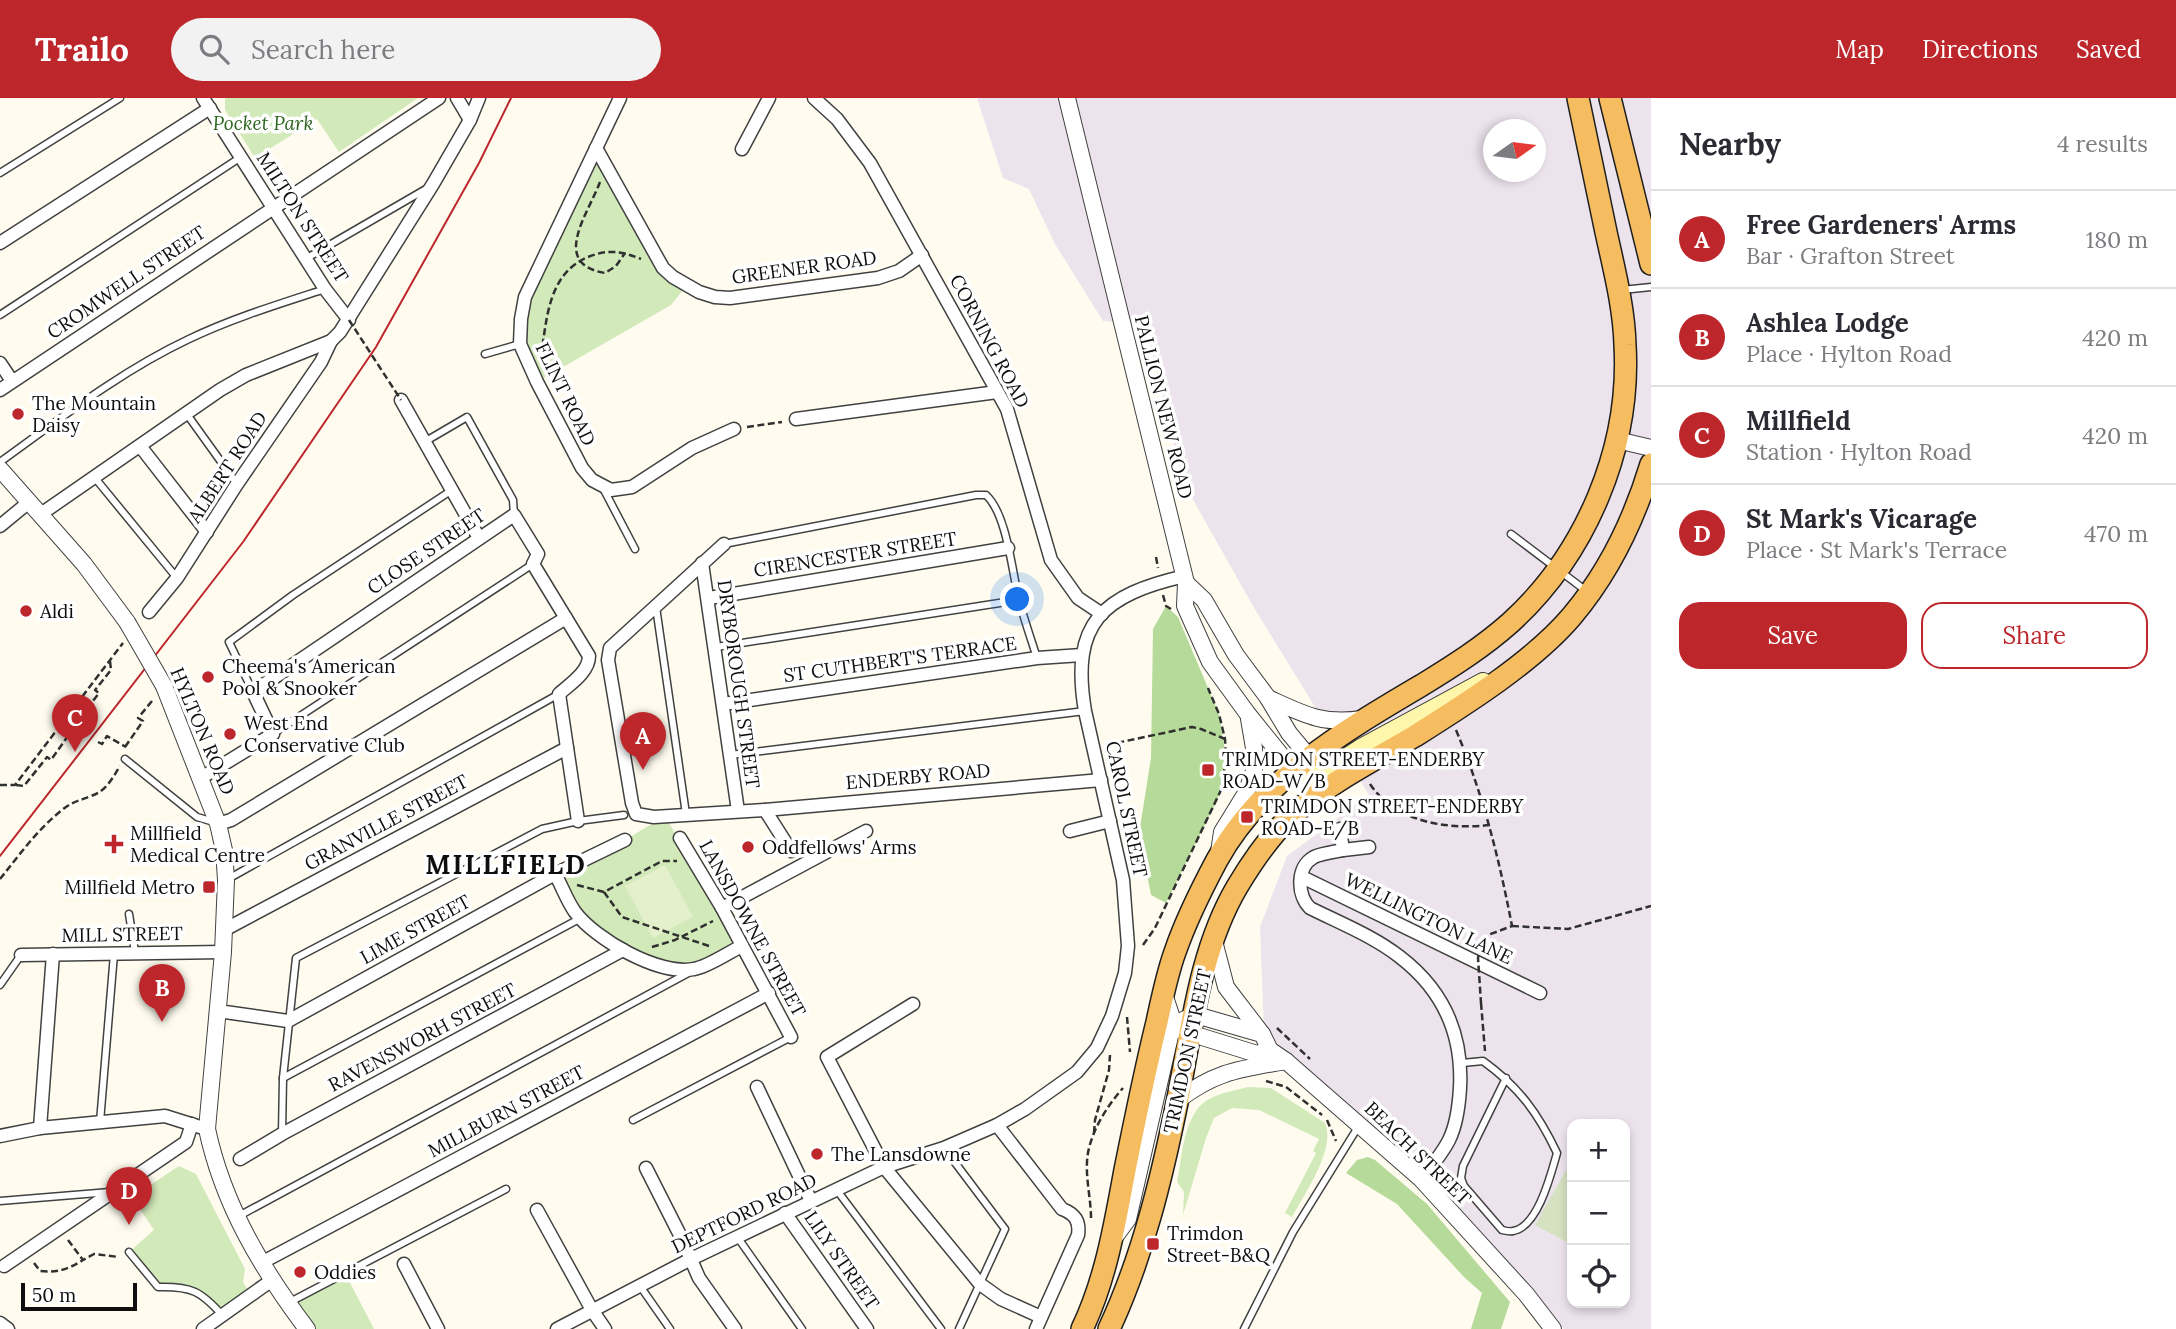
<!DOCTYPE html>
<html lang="en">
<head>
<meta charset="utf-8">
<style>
  :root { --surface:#fff; --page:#f2f2f3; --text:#2b2b33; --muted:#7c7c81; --line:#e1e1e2; --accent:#bd272c }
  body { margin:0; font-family:Lora,serif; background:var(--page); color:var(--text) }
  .controls { position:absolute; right:21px; bottom:21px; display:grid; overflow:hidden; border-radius:14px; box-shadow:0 4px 10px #0003 }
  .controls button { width:63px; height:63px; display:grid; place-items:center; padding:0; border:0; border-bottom:2px solid var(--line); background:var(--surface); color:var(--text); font:35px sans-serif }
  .compass { position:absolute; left:1483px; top:21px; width:63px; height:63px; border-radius:50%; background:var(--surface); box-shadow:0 4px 10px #0003; rotate:76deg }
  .scale { position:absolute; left:21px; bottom:18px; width:116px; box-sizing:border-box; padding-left:7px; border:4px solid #0e0e0e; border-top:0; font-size:19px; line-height:24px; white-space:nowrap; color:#0e0e0e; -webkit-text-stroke:5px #fff; paint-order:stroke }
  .you { position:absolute; left:1018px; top:502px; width:24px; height:24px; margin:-18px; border:5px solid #fff; border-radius:50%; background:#1a73e8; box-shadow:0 0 0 10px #1a73e833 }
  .badge { display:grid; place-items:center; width:46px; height:46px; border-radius:50%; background:var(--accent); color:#fff; font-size:23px; font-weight:700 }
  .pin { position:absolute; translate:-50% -58px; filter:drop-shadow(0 2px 4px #0008) }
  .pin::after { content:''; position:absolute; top:37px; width:24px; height:21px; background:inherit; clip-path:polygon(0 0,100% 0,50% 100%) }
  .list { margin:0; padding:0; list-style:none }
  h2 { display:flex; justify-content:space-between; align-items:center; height:91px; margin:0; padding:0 28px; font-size:30px }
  h2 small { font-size:23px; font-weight:400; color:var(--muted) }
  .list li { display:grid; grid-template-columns:46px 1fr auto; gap:21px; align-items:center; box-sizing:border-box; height:98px; padding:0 28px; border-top:2px solid var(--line) }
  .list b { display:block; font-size:26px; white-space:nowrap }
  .list p { margin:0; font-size:23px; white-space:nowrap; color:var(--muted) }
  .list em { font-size:23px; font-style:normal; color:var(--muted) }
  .actions { display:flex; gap:14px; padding:21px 28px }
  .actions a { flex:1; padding:16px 0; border:2px solid var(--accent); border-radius:21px; text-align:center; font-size:24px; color:var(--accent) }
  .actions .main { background:var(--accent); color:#fff }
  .icon { flex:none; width:38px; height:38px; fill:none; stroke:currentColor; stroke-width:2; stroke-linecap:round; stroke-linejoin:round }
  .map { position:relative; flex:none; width:1651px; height:1231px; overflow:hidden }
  header { display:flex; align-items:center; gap:42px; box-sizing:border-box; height:98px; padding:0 35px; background:var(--accent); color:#fff }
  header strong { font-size:33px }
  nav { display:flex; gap:38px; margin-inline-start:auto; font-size:24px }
  .search { width:490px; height:63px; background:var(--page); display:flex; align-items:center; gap:18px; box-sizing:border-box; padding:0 24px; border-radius:38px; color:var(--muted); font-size:26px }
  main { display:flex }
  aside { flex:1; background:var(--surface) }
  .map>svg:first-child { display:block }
  .industrial { fill:#ece3ed; fill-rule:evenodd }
  .green { fill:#d2e9b9 }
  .forest { fill:#b5da99 }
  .cemetery { fill:#d6e1c1 }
  .pitch { fill:#e3f0cb }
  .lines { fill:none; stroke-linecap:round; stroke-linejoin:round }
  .service-casing { stroke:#414141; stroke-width:9 }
  .minor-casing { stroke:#414141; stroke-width:15 }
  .tertiary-casing { stroke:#414141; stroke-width:18 }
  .secondary-casing { stroke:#303030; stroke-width:20 }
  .trunk-casing { stroke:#1f1f1f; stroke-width:24 }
  .path { stroke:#303030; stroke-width:2.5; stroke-dasharray:7 3.5; stroke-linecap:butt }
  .service { stroke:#fff; stroke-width:6 }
  .minor { stroke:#fff; stroke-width:12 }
  .tertiary { stroke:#fff; stroke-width:16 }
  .secondary { stroke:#fef6ab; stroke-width:18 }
  .trunk { stroke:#f5bc60; stroke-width:21 }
  .tram { stroke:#bd272c; stroke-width:2 }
  .tertiary-bridge-casing { stroke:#414141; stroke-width:18; stroke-linecap:butt }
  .path-bridge { stroke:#303030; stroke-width:2.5; stroke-dasharray:7 3.5; stroke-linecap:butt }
  .tertiary-bridge { stroke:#fff; stroke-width:16 }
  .poi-dot { fill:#bd272c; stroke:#fff; stroke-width:2.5 }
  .labels { text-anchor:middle; stroke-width:7; stroke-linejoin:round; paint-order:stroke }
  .park-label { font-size:19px; font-style:italic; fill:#2d661f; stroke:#fff }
  .street-label { font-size:19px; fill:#0e0e0e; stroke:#fff }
  .poi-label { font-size:19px; fill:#0e0e0e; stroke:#fff; text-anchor:start }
  .district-label { font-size:26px; font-weight:bold; letter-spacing:2px; fill:#0e0e0e; stroke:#fff }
</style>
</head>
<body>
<header>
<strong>Trailo</strong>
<div class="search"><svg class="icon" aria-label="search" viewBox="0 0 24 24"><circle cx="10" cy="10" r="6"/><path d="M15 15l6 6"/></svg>Search here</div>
<nav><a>Map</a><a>Directions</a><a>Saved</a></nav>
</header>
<main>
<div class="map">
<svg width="1651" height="1231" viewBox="0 0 1651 1231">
  <rect width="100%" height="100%" fill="#fffcef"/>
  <!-- industrial -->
  <path class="industrial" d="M977,0H1651V1231H1564L1538,1199L1264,932L1260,829L1287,758L1369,697L1253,508L1183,384L1146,227L1103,223L1055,146L1029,91L1003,80ZM1493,32H1535V74H1493ZM1572,1026H1625V1205H1572Z"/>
  <!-- green -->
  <g class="green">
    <path d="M225,0H418L339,54L317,21L255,60L225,12Z"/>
    <path d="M596,50L652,154L687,187L671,207L537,284L531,268L521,221Z"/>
    <path d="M665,718L742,848L694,871L666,870L595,832L555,776L625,742Z"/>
    <path d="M1248,989L1271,990L1325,1025C1336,1051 1305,1095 1292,1119L1285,1115L1316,1055L1313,1053L1319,1041L1259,1012L1232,1010L1214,1020L1206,1040L1183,1117L1184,1094L1177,1084C1182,1060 1183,1024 1202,1006C1213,996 1233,993 1248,989Z"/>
    <path d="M179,1068L196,1076L245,1171L243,1184L251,1197L223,1218C201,1193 191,1188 158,1189L129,1154L154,1132L132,1099Z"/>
    <path d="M345,1175L374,1231H307L288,1205Z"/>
  </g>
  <!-- forest -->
  <g class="forest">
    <path d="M1166,508L1178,519L1219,616L1226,659L1225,678L1217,703L1166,805L1151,797L1139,736L1151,660L1153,531Z"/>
    <path d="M1368,1059L1375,1062L1427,1106L1510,1204L1501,1231H1471L1482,1195L1464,1179L1397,1106L1346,1075L1357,1062Z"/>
  </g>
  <!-- cemetery -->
  <path class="cemetery" d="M1566,1072L1572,1076V1147L1535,1127Z"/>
  <!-- pitch -->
  <path class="pitch" d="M665,767L693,819L653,840L625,788Z"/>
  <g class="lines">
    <!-- service casing -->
    <g class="service-casing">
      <g id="service">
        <path d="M0,75L120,0"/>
        <path d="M307,160L426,91"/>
        <path d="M1622,192L1651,189"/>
        <path d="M0,217L241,59"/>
        <path d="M485,256L520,246"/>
        <path d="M186,315L237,386"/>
        <path d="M426,343L467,319L513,402L514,417"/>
        <path d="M0,364C61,320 121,273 189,241C233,220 279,206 325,191"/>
        <path d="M95,380L177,480"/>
        <path d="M603,390L635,451"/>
        <path d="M1511,436L1585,492"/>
        <path d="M724,446L976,397H986C1007,416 1012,474 1019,502C1024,521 1031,541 1037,560"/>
        <path d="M656,509L686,716"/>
        <path d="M716,549L1019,502"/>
        <path d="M253,594L229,544L293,497L452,392"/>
        <path d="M274,635L533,466"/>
        <path d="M730,657L1085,613"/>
        <path d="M125,661L197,719L214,724"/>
        <path d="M228,781L559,596"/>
        <path d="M129,816L135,854"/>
        <path d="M0,887L21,857"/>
        <path d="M1462,965L1483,963C1519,989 1538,1015 1557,1055C1551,1076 1538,1129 1513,1133C1510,1134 1506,1133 1502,1132L1464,1088L1461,1080L1463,1068L1506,980"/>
        <path d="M283,980L581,820"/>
        <path d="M633,1022L791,939"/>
        <path d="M100,1024L114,856"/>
        <path d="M282,1035L283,980L296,860L542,731L578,723L624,717"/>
        <path d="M944,1050L1005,1131L959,1231"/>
        <path d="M836,1091L941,1231"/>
        <path d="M0,1103L110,1094"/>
        <path d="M237,1119L690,874"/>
        <path d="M738,1140L802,1231"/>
        <path d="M129,1154L158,1189C191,1188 201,1193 223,1218"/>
        <path d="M640,1188L670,1231"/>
        <path d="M290,1204L506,1091"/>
        <path d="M1244,1231L1293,1134L1358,1029"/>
      </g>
    </g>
    <!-- minor casing -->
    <g class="minor-casing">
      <g id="minor">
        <path d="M203,0L325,191L349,222"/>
        <path d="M457,0L470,22"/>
        <path d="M620,0L525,199L521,221L520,246L537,284L582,370L592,382L611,392L632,389L692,350L734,331"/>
        <path d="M814,0L837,21L870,65L1007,311L1051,462L1078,500L1102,516"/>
        <path d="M596,50L663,170L673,179L699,194L715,199L730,200L878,180L899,173L922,157"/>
        <path d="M742,51L769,0"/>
        <path d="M0,145L210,10"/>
        <path d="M0,265L12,283"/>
        <path d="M0,292L439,0"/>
        <path d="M401,302L479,440"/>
        <path d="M796,321L997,294"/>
        <path d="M140,348L207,434"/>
        <path d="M41,416L220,292L246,277L331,243L340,234L433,86L470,22L479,0"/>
        <path d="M0,428L29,404"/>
        <path d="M724,446L610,550L608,562L632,705L636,716L654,719L765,712L1101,682"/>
        <path d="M702,465L738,713"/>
        <path d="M709,500L1008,450"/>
        <path d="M149,514L177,480L237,386L321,264L331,243"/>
        <path d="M723,606L1037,560L1082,557"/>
        <path d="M201,680L273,636L253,594L514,417L538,456L533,466L589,558C589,574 570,586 559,596L578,723"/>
        <path d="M765,712L791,753"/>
        <path d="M218,726L231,722L566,520"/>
        <path d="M1340,731L1343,752L1369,749"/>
        <path d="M1070,733L1110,723"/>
        <path d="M680,740L722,810L791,939"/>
        <path d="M1343,752C1334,754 1322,755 1314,759C1296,769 1297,797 1310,810C1340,825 1373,838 1400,859C1443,892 1463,935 1460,990C1459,1007 1457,1026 1449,1042C1442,1056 1431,1069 1421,1081"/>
        <path d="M555,776C562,788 567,803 575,814C595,841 659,878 694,871C708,869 729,854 742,848"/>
        <path d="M1302,779L1540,895"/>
        <path d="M722,810L866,733"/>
        <path d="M224,832L567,650"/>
        <path d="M21,857L223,854"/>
        <path d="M913,906L827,959L884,1069L980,1186L1001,1201L1041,1219"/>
        <path d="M218,913L288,923L555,776L625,742"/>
        <path d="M757,989L811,1103"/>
        <path d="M997,1027L1062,1111C1075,1116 1080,1123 1078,1137L1036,1231"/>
        <path d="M40,1030L53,856"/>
        <path d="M0,1038L40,1030L165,1018L200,1029"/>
        <path d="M240,1061L282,1036L623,852"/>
        <path d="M646,1070L682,1141L699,1180L735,1231"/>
        <path d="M537,1112L592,1212L605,1231"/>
        <path d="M785,1115L867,1231"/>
        <path d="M261,1165L769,895"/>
        <path d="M404,1166L438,1231"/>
        <path d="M4,1168L186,1044L192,1026"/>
        <path d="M0,1225L8,1231"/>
        <path d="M203,1231L272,1182"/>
        <path d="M557,1231L691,1161L884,1069L944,1050L997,1027L1025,1011L1077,974L1097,950L1112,918L1125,875L1128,848L1123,782L1085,613C1070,524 1103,497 1185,478"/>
      </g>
    </g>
    <!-- tertiary casing -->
    <g class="tertiary-casing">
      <g id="tertiary">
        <path d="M1067,0L1186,485L1185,508L1210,564L1247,615L1293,672"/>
        <path d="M1617,342L1651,350"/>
        <path d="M0,371L84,466L127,524"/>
        <path d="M1186,485L1204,502L1236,557L1268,600L1289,635L1309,659L1314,669"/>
        <path d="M164,588L218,726L224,752L226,782L223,854L207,1031C223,1106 261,1170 307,1231"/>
        <path d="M1268,600C1303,616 1322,627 1362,621"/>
        <path d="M1219,754L1222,734L1246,695L1254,673V650L1249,621"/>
        <path d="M1214,843L1226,889L1262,936"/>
        <path d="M1164,896L1172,920L1183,933L1257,956L1270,952"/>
        <path d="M1177,1003C1215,973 1241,971 1286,963"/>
        <path d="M1114,1140L1128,1121L1171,934C1180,922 1188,917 1203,919L1262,936L1270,952L1286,963L1421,1081L1526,1196L1553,1231"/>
      </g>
    </g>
    <!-- secondary casing -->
    <g class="secondary-casing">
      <path id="secondary" d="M1293,672L1306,681L1318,678L1361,650L1483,584"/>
    </g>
    <!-- trunk casing -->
    <g class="trunk-casing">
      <g id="trunk">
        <path d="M1610,0L1651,166"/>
        <path d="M1082,1231C1106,1181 1115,1126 1125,1072C1135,1022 1145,973 1157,924C1162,901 1167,876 1175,854C1186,822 1201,792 1217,762C1262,681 1344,633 1422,587C1453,568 1483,549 1510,525C1586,456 1631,350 1625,247C1624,209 1614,171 1606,134C1597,89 1587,45 1578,0"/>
        <path d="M1109,1231C1143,1158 1162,1079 1178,1000C1192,929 1200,852 1237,789C1252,764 1272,735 1293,716C1329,685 1374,662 1415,638C1466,606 1534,563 1572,518C1609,474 1635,419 1651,366"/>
      </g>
    </g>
    <!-- path -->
    <g class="path">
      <path d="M600,84C588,116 550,166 605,175L616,168L625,155"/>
      <path d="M541,258C547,220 548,176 588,159C608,151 621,153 641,161"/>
      <path d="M747,329L782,324"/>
      <path d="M1156,459L1158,470"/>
      <path d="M1163,497L1166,508L1171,511"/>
      <path d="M87,611L99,595L95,592L111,572L110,563"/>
      <path d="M1456,632C1483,696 1499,760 1512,828L1488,837L1481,847"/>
      <path d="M98,644L102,646L107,638L126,649"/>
      <path d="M1107,647L1192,629L1201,631L1225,641"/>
      <path d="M125,649L143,623L138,620L152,603"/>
      <path d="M1226,659L1240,660"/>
      <path d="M1370,686C1395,724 1447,732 1490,727"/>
      <path d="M0,687H15L123,545"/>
      <path d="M16,687L24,688L47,659L51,662L87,611L93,614"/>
      <path d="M0,781C20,756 40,728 66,709C74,703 82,702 91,698C106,693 112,681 120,668"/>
      <path d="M577,787L604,794L662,763H677"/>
      <path d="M604,794L622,819L712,849"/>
      <path d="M1512,828L1568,831L1651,808"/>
      <path d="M1143,847L1155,830L1222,690L1226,659L1225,641L1219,616L1208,590"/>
      <path d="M652,849L675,842L713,823"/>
      <path d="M1481,905L1485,953"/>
      <path d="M1127,919L1130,954"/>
      <path d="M1277,930L1310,961"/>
      <path d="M1266,983L1286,989L1322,1017"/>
      <path d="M1327,1022L1336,1043"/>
      <path d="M1094,1035L1095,1022L1109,972L1110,957"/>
      <path d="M1091,1120C1091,1102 1086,1083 1087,1064C1088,1038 1106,1009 1123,990"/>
      <path d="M68,1142L83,1162L94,1156L119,1159"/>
      <path d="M34,1165L40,1173C57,1175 69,1171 83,1162"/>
    </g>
    <!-- service -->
    <use href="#service" class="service"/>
    <!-- minor -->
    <use href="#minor" class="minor"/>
    <!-- tertiary -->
    <use href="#tertiary" class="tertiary"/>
    <!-- secondary -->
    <use href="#secondary" class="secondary"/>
    <!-- trunk -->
    <use href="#trunk" class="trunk"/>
    <!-- tram -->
    <path class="tram" d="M0,758L243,444L376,249L479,65L511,0"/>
    <!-- tertiary-bridge casing -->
    <g class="tertiary-bridge-casing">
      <path id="tertiary-bridge" d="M127,524L164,588"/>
    </g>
    <!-- path-bridge -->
    <g class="path-bridge">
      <path d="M349,222L401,302"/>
      <path d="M1481,847L1478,860L1481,905"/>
    </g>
    <!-- tertiary-bridge -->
    <use href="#tertiary-bridge" class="tertiary-bridge"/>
  </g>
  <!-- markers -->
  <g class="poi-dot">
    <circle cx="18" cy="316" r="7"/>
    <circle cx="26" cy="513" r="7"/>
    <circle cx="208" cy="579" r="7"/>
    <circle cx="230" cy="636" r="7"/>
    <rect x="1201" y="665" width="14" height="14" rx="3.5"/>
    <rect x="1240" y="712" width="14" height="14" rx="3.5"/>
    <path d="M110.5 735.5h7v7h7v7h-7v7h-7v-7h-7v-7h7z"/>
    <circle cx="748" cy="749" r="7"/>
    <rect x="202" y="782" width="14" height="14" rx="3.5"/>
    <circle cx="817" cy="1056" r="7"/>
    <rect x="1146" y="1139" width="14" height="14" rx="3.5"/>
    <circle cx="300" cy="1174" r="7"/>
  </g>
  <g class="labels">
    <!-- park labels -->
    <g class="park-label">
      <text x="263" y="32">Pocket Park</text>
    </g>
    <!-- street labels -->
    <g class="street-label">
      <text transform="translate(303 119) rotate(57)" y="7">MILTON STREET</text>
      <text transform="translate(804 169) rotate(-8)" y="7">GREENER ROAD</text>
      <text transform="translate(126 184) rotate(-34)" y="7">CROMWELL STREET</text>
      <text transform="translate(990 243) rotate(62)" y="7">CORNING ROAD</text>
      <text transform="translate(566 296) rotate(64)" y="7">FLINT ROAD</text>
      <text transform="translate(1164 309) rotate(76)" y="7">PALLION NEW ROAD</text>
      <text transform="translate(227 369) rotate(-57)" y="7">ALBERT ROAD</text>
      <text transform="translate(426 453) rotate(-34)" y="7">CLOSE STREET</text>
      <text transform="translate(855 456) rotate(-9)" y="7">CIRENCESTER STREET</text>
      <text transform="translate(900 561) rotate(-8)" y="7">ST CUTHBERT'S TERRACE</text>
      <text transform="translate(739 586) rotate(82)" y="7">DRYBOROUGH STREET</text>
      <text transform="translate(203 633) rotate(67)" y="7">HYLTON ROAD</text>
      <text transform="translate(918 678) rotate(-5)" y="7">ENDERBY ROAD</text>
      <text transform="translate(1127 711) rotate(78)" y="7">CAROL STREET</text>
      <text transform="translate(386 724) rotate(-28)" y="7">GRANVILLE STREET</text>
      <text transform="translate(1429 820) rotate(26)" y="7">WELLINGTON LANE</text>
      <text transform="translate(753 830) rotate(61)" y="7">LANSDOWNE STREET</text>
      <text transform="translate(415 831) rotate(-29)" y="7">LIME STREET</text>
      <text transform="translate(122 836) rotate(-1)" y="7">MILL STREET</text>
      <text transform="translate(422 939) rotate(-28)" y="7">RAVENSWORH STREET</text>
      <text transform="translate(1187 953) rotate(-78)" y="7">TRIMDON STREET</text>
      <text transform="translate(506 1013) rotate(-28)" y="7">MILLBURN STREET</text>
      <text transform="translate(1418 1055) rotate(44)" y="7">BEACH STREET</text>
      <text transform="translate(744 1115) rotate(-26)" y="7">DEPTFORD ROAD</text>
      <text transform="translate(842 1162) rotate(55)" y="7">LILY STREET</text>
    </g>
    <!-- poi labels -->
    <g class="poi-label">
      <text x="32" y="312">The Mountain<tspan x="32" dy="22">Daisy</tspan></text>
      <text x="40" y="520">Aldi</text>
      <text x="222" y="575">Cheema's American<tspan x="222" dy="22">Pool &amp; Snooker</tspan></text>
      <text x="244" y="632">West End<tspan x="244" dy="22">Conservative Club</tspan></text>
      <text x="1222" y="668">TRIMDON STREET-ENDERBY<tspan x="1222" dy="22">ROAD-W/B</tspan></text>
      <text x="1261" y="715">TRIMDON STREET-ENDERBY<tspan x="1261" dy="22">ROAD-E/B</tspan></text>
      <text x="130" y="742">Millfield<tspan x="130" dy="22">Medical Centre</tspan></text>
      <text x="762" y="756">Oddfellows' Arms</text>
      <text x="195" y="796" text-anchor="end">Millfield Metro</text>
      <text x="831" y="1063">The Lansdowne</text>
      <text x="1167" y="1142">Trimdon<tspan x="1167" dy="22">Street-B&amp;Q</tspan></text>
      <text x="314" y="1181">Oddies</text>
    </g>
    <!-- district labels -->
    <g class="district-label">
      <text x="506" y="776">MILLFIELD</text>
    </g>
  </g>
</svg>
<div class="controls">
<button>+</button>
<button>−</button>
<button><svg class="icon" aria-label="locate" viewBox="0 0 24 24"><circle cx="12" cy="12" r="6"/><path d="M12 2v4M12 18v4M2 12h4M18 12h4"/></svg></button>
</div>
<svg class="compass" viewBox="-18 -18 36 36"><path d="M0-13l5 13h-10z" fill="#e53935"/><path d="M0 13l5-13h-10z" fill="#7c7c81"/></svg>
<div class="scale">50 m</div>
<div class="you"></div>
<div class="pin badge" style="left:643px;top:672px">A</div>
<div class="pin badge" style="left:162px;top:924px">B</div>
<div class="pin badge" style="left:75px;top:654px">C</div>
<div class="pin badge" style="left:129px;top:1127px">D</div>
</div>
<aside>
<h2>Nearby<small>4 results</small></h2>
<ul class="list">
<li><span class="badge">A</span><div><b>Free Gardeners' Arms</b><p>Bar · Grafton Street</p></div><em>180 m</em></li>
<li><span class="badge">B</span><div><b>Ashlea Lodge</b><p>Place · Hylton Road</p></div><em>420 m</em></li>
<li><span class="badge">C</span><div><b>Millfield</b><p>Station · Hylton Road</p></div><em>420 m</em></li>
<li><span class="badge">D</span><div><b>St Mark's Vicarage</b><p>Place · St Mark's Terrace</p></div><em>470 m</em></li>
</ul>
<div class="actions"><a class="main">Save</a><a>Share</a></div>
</aside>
</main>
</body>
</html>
